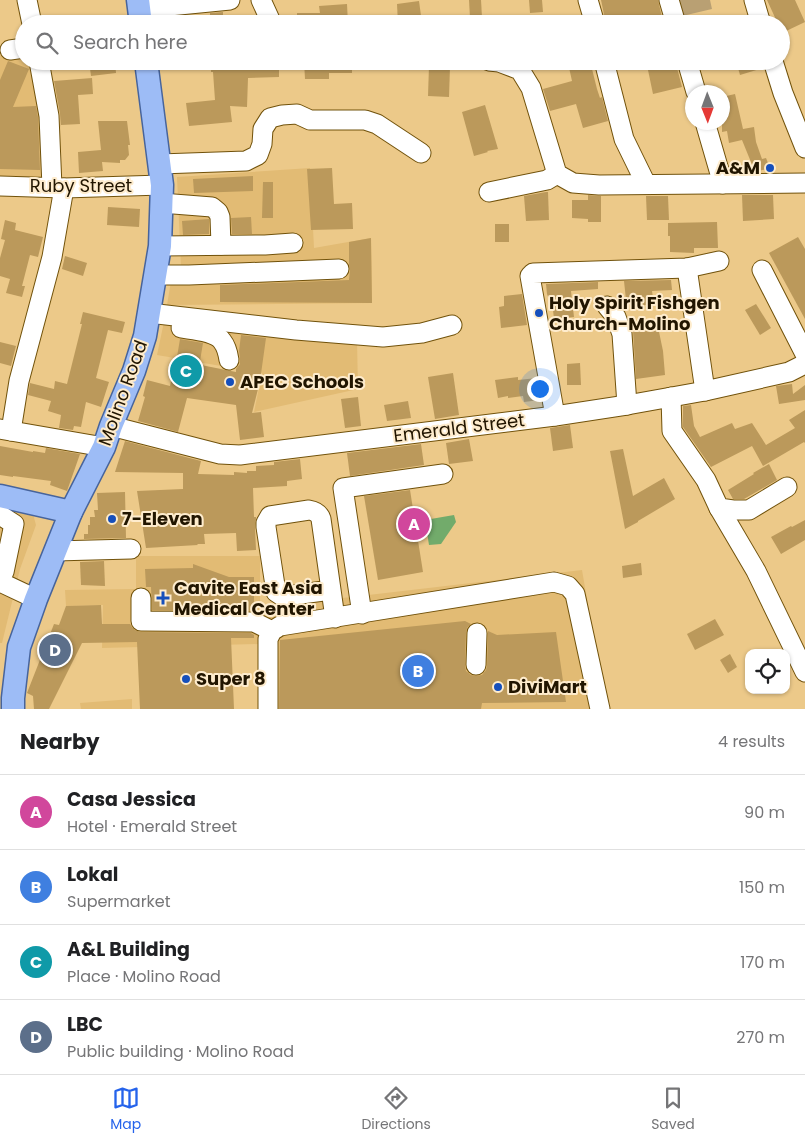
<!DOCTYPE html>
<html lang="en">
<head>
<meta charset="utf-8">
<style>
  :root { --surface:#fff; --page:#f2f2f2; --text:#202124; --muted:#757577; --line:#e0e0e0; --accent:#2563eb }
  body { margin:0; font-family:Poppins,sans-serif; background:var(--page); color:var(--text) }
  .controls { position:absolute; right:15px; bottom:15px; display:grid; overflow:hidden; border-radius:10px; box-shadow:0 1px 4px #0004 }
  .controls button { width:45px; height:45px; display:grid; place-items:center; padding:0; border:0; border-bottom:1px solid var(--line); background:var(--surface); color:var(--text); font:25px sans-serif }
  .compass { position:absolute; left:685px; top:85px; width:45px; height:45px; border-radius:50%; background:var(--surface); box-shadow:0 1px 4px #0004; rotate:179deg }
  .you { position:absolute; left:539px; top:388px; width:18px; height:18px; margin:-12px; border:4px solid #fff; border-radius:50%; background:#1a73e8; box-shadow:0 0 0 8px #1a73e833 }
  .badge { display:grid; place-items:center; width:32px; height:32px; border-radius:50%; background:var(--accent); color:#fff; font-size:16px; font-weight:700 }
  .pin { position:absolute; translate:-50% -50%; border:2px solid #fff; box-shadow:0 1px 5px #0006 }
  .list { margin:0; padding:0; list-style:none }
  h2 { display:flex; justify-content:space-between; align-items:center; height:65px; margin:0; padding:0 20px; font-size:21px }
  h2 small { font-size:16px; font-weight:400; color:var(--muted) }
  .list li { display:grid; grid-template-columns:32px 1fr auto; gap:15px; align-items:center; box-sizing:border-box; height:75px; padding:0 20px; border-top:1px solid var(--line) }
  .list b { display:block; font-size:19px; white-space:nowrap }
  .list p { margin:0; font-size:16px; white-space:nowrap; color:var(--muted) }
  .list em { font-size:16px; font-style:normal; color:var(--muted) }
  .icon { flex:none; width:28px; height:28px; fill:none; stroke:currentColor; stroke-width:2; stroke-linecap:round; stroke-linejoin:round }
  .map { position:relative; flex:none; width:805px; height:709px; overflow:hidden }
  .search { position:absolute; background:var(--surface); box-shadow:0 1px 4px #0004; left:15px; right:15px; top:15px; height:55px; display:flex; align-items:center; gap:12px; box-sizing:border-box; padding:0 18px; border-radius:28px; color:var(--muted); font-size:19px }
  .sheet { height:365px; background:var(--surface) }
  nav { display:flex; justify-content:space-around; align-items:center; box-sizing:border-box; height:70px; border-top:1px solid var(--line); background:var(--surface); font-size:14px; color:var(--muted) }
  nav a { display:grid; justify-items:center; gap:2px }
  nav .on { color:var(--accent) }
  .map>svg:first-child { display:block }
  .built { fill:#e2bb74 }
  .green { fill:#b9a073 }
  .water { fill:#72ab6b }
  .building { fill:#bb995b }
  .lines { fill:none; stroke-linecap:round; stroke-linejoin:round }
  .minor-casing { stroke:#71520b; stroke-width:21 }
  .major-casing { stroke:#47649c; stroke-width:25 }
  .minor { stroke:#fff; stroke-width:19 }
  .major { stroke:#9dbcf6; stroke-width:22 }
  .poi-dot { fill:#164fbb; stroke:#feeccd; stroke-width:2 }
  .labels { text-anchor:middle; stroke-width:4; stroke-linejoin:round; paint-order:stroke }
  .poi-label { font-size:18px; font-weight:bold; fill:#211500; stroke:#feeccd; text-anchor:start }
  .street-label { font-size:18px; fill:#211500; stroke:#feeccd }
</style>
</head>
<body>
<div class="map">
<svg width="805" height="709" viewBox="0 0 805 709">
  <rect width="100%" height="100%" fill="#ecc989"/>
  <!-- built -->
  <g class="built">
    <path d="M4,45L24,57V61H32L44,114V178L0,177V56Z"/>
    <path d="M310,168L314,248L371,238L372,303L167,305L173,269L181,267L177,177Z"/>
    <path d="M165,317L357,340L358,389L254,412L262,373L157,355Z"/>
    <path d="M0,501L33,514L36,525L20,569L2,643H0Z"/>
    <path d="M136,556H260V609L334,599L582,570L606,709H259V644L102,648L103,605L66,606L65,590L136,589Z"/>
    <path d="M132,699V709H81L80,703Z"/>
  </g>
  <!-- green -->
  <path class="green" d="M678,0H710L712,9L682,16Z"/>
  <!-- water -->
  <path class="water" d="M454,515L456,522L441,544L429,545L425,520Z"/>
  <!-- building -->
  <g class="building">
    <path d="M469,0H481L482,17L470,18Z"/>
    <path d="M529,0H542L543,12L530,13Z"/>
    <path d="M601,0H658L662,17L642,24H606Z"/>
    <path d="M767,0H795L805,22L782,33L781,24H778Z"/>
    <path d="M419,1L422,23L398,24L397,4Z"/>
    <path d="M347,4L348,24H297V13H320L319,6Z"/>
    <path d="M223,12V20H210V13Z"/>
    <path d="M8,61L29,69L13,107L36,106L38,117L40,170L0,169V80Z"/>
    <path d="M89,61H115L116,73L91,76Z"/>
    <path d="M211,61H225V64H263V61H279V77L248,78L247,107L230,106L232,122L189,126L186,103L215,100L213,72H211Z"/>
    <path d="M304,61H352V73H329V79H305Z"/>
    <path d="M576,61H590L597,89L600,98L602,97L608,121L583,128L576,104L550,111L543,89L572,81L568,63Z"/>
    <path d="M736,61H762L763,68L740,75Z"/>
    <path d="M676,64L682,87L653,94L648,70Z"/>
    <path d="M429,66L450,67L449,97L428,96Z"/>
    <path d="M92,78L93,94L78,95L80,124L61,125V129L60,114L54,81Z"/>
    <path d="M735,94L743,129L754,127L756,142L762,159L766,158L770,168L755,172L742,140L729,143L727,131L722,132V97Z"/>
    <path d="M485,105L498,149L487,151L488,152L474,156L462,112Z"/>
    <path d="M98,121H127L130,145H128L129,155L125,160H120V163L102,162L103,171L79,173L78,152L101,150Z"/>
    <path d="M332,168L334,204L352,203L353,229L311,230L307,169Z"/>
    <path d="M253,176V191L194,193L193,179Z"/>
    <path d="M263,182H273V218H262Z"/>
    <path d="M546,192H548L549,220L526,221L524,196Z"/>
    <path d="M588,195L601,196V222H588V219L572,218V200H588Z"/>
    <path d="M742,195H773L774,219L743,221Z"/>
    <path d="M646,196H668L669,220H647Z"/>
    <path d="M108,207L140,209L139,227L107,225Z"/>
    <path d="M251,217L252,234H232L231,218Z"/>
    <path d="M209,219V234L183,235L182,221Z"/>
    <path d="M5,220L16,223L15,230L43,237L38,257L30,255L22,286H25L22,297L6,293L10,279L0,276V258L5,240L1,239Z"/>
    <path d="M717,222L718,248H694V253L670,252V236H668V223Z"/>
    <rect x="495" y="224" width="14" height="18"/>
    <path d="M798,237L805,249V319L769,253Z"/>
    <path d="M371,238L372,303L220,302V285L349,280L350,269L349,264V242Z"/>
    <path d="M65,256L87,263L83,276L62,269Z"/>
    <path d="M671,280L672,290L652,291L654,304L636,306V300H626L624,281Z"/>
    <path d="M598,282V289L571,291L574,317L554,319L553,310L547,294L546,284Z"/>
    <path d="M522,294L527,325L501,328L499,307L504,306V296Z"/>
    <path d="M756,304L771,328L760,335L745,310Z"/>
    <path d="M83,312L125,322L122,333L108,330L96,378L109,382L101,407L86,402L81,427L74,426L73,430L59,428L61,415L48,411L51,401L28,395L30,383L54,389L55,381L67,384L82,324H80Z"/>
    <path d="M658,327L663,351L665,375L636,379L633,331Z"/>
    <path d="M241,335L266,338L260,381L252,413L261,412L264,437L240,440L236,405L187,398L178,432L138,421L145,397L143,396L147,380L170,386L176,356L177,357L180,339L203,343L200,361H201V365L236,372V369L240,364V358L239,351Z"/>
    <path d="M0,342L16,346L11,366L0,363Z"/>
    <path d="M580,363L581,385H567V364Z"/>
    <path d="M453,373L459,415L435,419L428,377Z"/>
    <path d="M518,377V380L537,378L540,400L524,402L523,396L508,398V396L498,398L495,380Z"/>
    <path d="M792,384L793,394L805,385V400L779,404L776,386Z"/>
    <path d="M358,397L361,426L345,428L341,399Z"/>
    <path d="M408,401L411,418L387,421L384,405Z"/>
    <path d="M691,405L694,426L700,437L732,423L735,429L752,423L766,445L795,428L789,420L805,410V443L804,442L763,466L752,446L711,467L683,427V406Z"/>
    <path d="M570,425L573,448L553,451L550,428Z"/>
    <path d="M469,439L473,461L449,464L446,443Z"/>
    <path d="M125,441L201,461L198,474L234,475V472L247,473V471H256V466L274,465V462L300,459L302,479L287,481V486L253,488L254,517H256V519L255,527L256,550L237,551L236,533L204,534L205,544H197L198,545L146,548L137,491L183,489V473L115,472Z"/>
    <path d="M421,444L424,465L350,476L347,453Z"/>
    <path d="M0,446L33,452V451L45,453L46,448L80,454L67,491L50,485L51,481L13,476V477L0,475Z"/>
    <path d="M623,449L633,496L664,478L675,499L638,521V522L625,529L610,451Z"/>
    <path d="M769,464L777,480L744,499H733L728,490L754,474L753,473Z"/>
    <path d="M410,490L423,572L378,580L364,496Z"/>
    <path d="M125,492L126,538L84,539V534H88V525H90V517H95L94,510H98L97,493Z"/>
    <path d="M805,520V540L781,554L771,537L791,526L792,527Z"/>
    <path d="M104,561L105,586L81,585L80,562Z"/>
    <path d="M641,563L642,575L623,578L622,566Z"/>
    <path d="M193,564L229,577H254V611L152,610L151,587H146L145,569L193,568Z"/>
    <path d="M101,605L102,624H130L132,627L135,630L140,632L251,633L254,635V638H231L234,709H140L137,642L82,643L49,709H34L33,696L27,693L54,624L59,625L66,606Z"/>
    <path d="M715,619L724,635L695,650L687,634Z"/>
    <path d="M465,621L471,624L467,628L466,633L465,665L466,671L471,675L475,676L482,675L486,670L487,666L488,631L497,635L556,632L566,702L482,703L481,709H279L280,640Z"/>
    <path d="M730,654L737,667L728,673L720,660Z"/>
  </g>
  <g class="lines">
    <!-- minor casing -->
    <g class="minor-casing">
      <g id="minor">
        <path d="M27,0L32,24"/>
        <path d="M261,0L272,24"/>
        <path d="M588,0L595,24"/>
        <path d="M669,0L676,24"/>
        <path d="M754,0L761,24"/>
        <path d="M139,11L169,6L230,0"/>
        <path d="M10,50L24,48"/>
        <path d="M39,61L49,116L52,187"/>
        <path d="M489,61L499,62L520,70L531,88L557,174L573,183L599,185L805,183"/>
        <path d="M604,61L624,139L646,184"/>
        <path d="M687,61L696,92"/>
        <path d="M773,61L783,93L805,148"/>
        <path d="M705,122L723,184"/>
        <path d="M160,164L246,161L258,155L262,144L263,129L270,118L282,115L297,114L310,120H365L377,124L421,153"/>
        <path d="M0,186L64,188L162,185"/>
        <path d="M489,192L547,180L557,174"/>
        <path d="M161,203L212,207L218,212L220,217L221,245"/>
        <path d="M160,246L265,245L293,243"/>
        <path d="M687,268L705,391"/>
        <path d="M762,270L805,354"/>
        <path d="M155,275H189L339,269"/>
        <path d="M607,306L616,317L622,334L627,405"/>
        <path d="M149,313L296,330L383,337L422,333L452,325"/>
        <path d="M181,328C193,330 215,331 222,341C226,346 228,353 229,360"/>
        <path d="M671,397L672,431L706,480L719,508L733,510H749L787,487"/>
        <path d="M555,416L530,276L533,273L687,268L719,261"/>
        <path d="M111,426L220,454L240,455L555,416L627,405L705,391L789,372L805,364"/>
        <path d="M0,429L104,447"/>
        <path d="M11,431L19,381L52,257L64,188"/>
        <path d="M719,508L756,571L805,672"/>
        <path d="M0,515L14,524L4,572L0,570"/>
        <path d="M55,551L131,549"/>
        <path d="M0,582L36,599"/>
        <path d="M331,590L286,596H282L276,592L266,527V523L270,516L309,510C315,511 319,513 321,519L335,618"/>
        <path d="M141,598V621L254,622L272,631"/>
        <path d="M362,614L343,488L443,474"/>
        <path d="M476,665L477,633"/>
        <path d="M268,709V639L272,631L280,626L554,582L568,586L575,594L600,709"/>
      </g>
    </g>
    <!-- major casing -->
    <g class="major-casing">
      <g id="major">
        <path d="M138,0L141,24"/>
        <path d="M0,496L71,512"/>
        <path d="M13,709V698L19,647L36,599L71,512L104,447L111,426L134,371L145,336L160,246L162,185L146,61"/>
      </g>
    </g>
    <!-- minor -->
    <use href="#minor" class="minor"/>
    <!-- major -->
    <use href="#major" class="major"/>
  </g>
  <!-- markers -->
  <g class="poi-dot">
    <circle cx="770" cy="168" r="5"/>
    <circle cx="539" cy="313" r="5"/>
    <circle cx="230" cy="382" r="5"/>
    <circle cx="112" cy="519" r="5"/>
    <path d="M160.5 590.5h5v5h5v5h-5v5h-5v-5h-5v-5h5z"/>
    <circle cx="186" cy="679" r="5"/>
    <circle cx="498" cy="687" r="5"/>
  </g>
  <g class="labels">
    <!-- poi labels -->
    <g class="poi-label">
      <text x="760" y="174" text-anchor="end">A&amp;M</text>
      <text x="549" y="309">Holy Spirit Fishgen<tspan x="549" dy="21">Church-Molino</tspan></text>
      <text x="240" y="388">APEC Schools</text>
      <text x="122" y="525">7-Eleven</text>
      <text x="174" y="594">Cavite East Asia<tspan x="174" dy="21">Medical Center</tspan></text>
      <text x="196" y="685">Super 8</text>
      <text x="508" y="693">DiviMart</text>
    </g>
    <!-- street labels -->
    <g class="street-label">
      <text x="81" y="192">Ruby Street</text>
      <text transform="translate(123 393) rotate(-70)" y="6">Molino Road</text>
      <text transform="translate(459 428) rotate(-7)" y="6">Emerald Street</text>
    </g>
  </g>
</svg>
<div class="controls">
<button><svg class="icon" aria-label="locate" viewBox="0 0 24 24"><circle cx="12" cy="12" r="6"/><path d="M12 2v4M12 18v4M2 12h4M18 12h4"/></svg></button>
</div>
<svg class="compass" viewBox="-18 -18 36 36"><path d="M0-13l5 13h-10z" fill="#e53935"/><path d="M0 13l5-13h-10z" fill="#757577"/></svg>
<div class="you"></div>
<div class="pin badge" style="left:414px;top:524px;background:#d1479c">A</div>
<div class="pin badge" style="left:418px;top:671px;background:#3f7fe0">B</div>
<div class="pin badge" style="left:186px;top:371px;background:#0f9aa8">C</div>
<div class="pin badge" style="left:55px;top:650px;background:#5c6f8a">D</div>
<div class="search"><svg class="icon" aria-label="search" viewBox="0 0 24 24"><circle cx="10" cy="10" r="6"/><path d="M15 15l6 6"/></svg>Search here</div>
</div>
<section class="sheet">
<h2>Nearby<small>4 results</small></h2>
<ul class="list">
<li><span class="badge" style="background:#d1479c">A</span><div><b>Casa Jessica</b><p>Hotel · Emerald Street</p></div><em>90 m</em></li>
<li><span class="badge" style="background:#3f7fe0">B</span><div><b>Lokal</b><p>Supermarket</p></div><em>150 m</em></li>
<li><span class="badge" style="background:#0f9aa8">C</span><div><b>A&amp;L Building</b><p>Place · Molino Road</p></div><em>170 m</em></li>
<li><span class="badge" style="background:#5c6f8a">D</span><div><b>LBC</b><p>Public building · Molino Road</p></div><em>270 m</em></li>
</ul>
</section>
<nav>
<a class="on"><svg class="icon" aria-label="map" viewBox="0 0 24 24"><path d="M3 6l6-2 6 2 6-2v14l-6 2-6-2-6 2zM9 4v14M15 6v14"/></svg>Map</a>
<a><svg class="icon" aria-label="directions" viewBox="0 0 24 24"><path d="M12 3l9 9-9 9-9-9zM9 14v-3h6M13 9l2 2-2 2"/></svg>Directions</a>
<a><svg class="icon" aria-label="saved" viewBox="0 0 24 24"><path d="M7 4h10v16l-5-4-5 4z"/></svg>Saved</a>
</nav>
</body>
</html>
